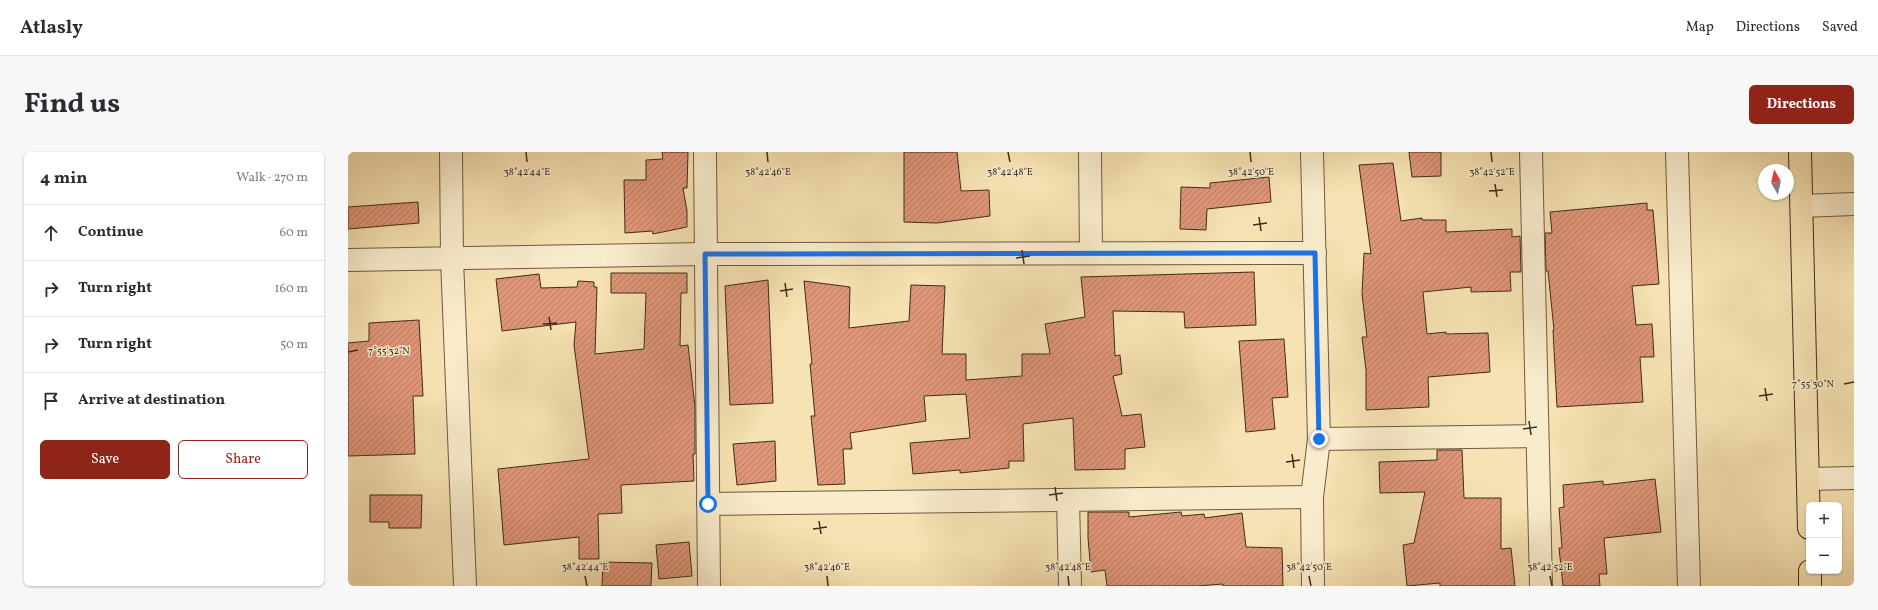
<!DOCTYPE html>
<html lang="en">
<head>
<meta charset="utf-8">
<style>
  :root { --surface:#fff; --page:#f7f7f7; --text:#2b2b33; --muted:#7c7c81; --line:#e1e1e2; --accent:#8f2418 }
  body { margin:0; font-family:Vollkorn,serif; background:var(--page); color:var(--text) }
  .controls { position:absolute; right:12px; bottom:12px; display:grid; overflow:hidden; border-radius:6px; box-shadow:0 1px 3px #0004 }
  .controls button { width:36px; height:36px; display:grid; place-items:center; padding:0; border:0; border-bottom:1px solid var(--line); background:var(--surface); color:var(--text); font:20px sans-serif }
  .compass { position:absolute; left:1410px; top:12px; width:36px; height:36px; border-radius:50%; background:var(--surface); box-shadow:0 1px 3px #0004; rotate:352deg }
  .stop { position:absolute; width:12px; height:12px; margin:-9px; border:3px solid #1a73e8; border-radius:50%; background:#fff }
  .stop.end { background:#1a73e8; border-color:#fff; box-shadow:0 1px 4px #0008 }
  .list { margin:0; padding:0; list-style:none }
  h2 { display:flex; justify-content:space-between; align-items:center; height:52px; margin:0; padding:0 16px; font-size:17px }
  h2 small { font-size:13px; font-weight:400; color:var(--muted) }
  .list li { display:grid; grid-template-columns:26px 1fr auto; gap:12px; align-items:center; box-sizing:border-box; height:56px; padding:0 16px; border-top:1px solid var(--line) }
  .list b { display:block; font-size:15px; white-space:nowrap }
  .list em { font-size:13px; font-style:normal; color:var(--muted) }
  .actions { display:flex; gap:8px; padding:12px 16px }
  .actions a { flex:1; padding:9px 0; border:1px solid var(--accent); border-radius:6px; text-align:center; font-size:14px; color:var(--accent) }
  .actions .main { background:var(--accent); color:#fff }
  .icon { flex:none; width:22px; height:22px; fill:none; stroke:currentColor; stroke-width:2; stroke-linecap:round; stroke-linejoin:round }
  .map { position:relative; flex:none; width:1506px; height:434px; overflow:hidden; border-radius:6px }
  header { display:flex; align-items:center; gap:24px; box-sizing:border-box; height:56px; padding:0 20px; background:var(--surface); border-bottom:1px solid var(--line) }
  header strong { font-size:19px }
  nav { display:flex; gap:22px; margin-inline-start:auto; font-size:14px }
  .intro { display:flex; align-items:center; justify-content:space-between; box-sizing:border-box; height:96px; padding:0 24px }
  h1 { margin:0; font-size:28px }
  .button { padding:10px 18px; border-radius:6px; background:var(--accent); color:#fff; font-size:14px; font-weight:700 }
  main { display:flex; gap:24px; padding:0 24px }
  aside { flex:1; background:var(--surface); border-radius:6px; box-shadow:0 1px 3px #0004 }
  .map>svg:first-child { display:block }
  .building { fill:url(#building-hatch); stroke:#402b1c }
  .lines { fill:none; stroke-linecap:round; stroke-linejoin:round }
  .minor-casing { stroke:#6e5942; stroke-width:24 }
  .highway-casing { stroke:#402b1c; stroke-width:24 }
  .minor { stroke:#f9eccd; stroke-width:22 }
  .highway { stroke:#f6e2b2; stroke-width:22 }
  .route { stroke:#1a73e8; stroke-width:5 }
  .ticks { fill:none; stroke:#402b1c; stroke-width:1.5 }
  .ticks-label { font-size:10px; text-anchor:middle; fill:#402b1c; stroke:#f9eccd; stroke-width:3; stroke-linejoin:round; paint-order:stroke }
</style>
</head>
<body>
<header>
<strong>Atlasly</strong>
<nav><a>Map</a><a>Directions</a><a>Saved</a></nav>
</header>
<div class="intro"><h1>Find us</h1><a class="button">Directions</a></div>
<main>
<aside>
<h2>4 min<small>Walk · 270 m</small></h2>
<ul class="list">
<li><svg class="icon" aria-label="ahead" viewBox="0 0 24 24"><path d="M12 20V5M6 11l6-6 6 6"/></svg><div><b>Continue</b></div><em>60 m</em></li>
<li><svg class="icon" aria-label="right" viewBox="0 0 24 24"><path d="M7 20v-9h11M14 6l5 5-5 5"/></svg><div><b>Turn right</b></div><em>160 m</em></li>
<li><svg class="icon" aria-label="right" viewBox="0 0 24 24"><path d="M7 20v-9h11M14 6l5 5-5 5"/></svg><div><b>Turn right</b></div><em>50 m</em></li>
<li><svg class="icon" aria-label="arrive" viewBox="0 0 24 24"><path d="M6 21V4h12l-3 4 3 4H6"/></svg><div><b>Arrive at destination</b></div></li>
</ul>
<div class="actions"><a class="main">Save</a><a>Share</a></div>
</aside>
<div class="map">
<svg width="1506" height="434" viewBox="0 0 1506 434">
  <defs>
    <pattern id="building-hatch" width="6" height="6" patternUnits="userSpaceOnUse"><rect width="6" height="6" fill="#e09679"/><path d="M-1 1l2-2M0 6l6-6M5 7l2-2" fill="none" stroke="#b77b62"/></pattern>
  </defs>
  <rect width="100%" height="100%" fill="#f6e2b2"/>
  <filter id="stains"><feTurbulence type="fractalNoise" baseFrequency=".005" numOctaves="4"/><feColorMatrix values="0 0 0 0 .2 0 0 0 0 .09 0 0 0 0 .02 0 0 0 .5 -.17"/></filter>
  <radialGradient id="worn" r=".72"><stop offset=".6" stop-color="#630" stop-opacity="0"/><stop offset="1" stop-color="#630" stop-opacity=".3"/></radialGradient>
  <!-- building -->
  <g class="building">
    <path d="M314,0H340L339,36H335L339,59V75L305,82L304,79L277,81L276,28H298V8L315,7Z"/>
    <path d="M556,0H609L613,39L641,38L642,64L589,71L556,70Z"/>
    <path d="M1061,0H1093V24L1064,25Z"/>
    <path d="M1045,11L1053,69L1074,66V68H1098V80L1164,77V85L1172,84L1173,120H1162L1163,139L1123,140V135L1075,140L1079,182L1098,180V182L1140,181L1142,220L1080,225L1081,255L1018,258V218L1014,185H1019L1014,142L1016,101L1023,102L1011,13Z"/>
    <path d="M921,25L923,50L859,57L858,78L832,77L833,35L862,36V31Z"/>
    <path d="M70,50L71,71L0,77V55Z"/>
    <path d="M1299,51V58H1305L1311,132L1284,134L1288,173L1304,172L1306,205H1292L1295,250L1209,255L1205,178H1206L1200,119H1198L1197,81H1204L1202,60Z"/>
    <path d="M906,120L908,173L837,176L836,160L765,159L767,204L772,203L774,222L765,224L774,264L793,262L797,295L777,297V317L727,318L725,266L675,272L676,309H661V316L612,321V318L565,322L562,291L622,286L618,242L576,244L578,269L502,281L504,297H495L497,332L470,333L463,264H467L462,212H464L456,129L502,135L501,176L561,169L563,133L597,134L594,202H618V228L674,224V202H702L697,172L737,165L733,125Z"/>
    <path d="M263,121H339V141H333L332,194L340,193L347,255V302H345L346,329L273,333L274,361L250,362L251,407H231V385L156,393L150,317L241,307L226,193L228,170L154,179L148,127L191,122L193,136L229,135L230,129L246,130V135H249L247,202L296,197L298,141H263Z"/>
    <path d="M420,128L425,251L382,253L377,134Z"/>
    <path d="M71,168L75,244H65L67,302L0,304V191L21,189V171Z"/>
    <path d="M936,187L940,245L924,246L927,277L898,280L891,189Z"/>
    <path d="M427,289L428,329L389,333L385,292Z"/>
    <path d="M1089,298H1114L1116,346H1153V397L1163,396L1167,434H1092V431L1059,434L1055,393L1066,391L1077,340L1032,341L1031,310L1089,308Z"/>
    <path d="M1307,327L1313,380L1256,386L1259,422H1251L1252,434H1215L1211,396H1214L1211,356L1216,355L1215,333L1255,329V333Z"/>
    <path d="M22,343H74L73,376H41V370H22Z"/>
    <path d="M740,360H781V365L833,360L834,364L856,362L857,366L894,361L898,395L934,396L935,434H875V432L849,434H759L757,418L743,420L740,386Z"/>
    <path d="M341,390L344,424L311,427L308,393Z"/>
    <path d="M255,410L304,411L303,434H254Z"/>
  </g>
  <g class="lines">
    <!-- minor casing -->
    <g class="minor-casing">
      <g id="minor">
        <path d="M103,0L104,107L117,434"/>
        <path d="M357,0L361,434"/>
        <path d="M742,0L743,101"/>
        <path d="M964,0L971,287L964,345L965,434"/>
        <path d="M1183,0L1193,434"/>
        <path d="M1329,0L1341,434"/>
        <path d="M1454,54L1506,52"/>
        <path d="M0,108L357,102L967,101"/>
        <path d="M971,287L1189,284"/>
        <path d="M1460,327L1506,326"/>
        <path d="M720,348L722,434"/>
        <path d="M360,352L964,345"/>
      </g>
    </g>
    <!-- highway casing -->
    <g class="highway-casing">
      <g id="highway">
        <path d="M1452,0L1461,376"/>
        <path d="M1462,419V434"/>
      </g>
    </g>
    <!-- minor -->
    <use href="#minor" class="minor"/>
    <!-- highway -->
    <use href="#highway" class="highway"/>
  </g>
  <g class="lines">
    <!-- route -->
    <path class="route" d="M360,352L357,102L967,101L971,287"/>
  </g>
  <!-- ticks -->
  <path class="ticks" d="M178,0L179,10M419,0L420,10M660,0L662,10M902,0L903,10M1143,0L1144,10M1147,32L1149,45M1141,39L1155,38M911,65L913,79M905,73L919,71M674,98L676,112M668,106L682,104M437,131L439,145M432,139L445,137M201,165L203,178M195,172L209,171M0,200L10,198M1496,232L1506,230M1417,236L1419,249M1411,244L1425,242M1181,269L1183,283M1175,277L1189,275M944,302L946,316M938,310L952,308M707,335L709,349M701,343L715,341M471,369L473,382M465,377L479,375M237,424L239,434M479,424L480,434M720,424L721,434M961,424L963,434M1202,424L1204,434"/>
  <g class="ticks-label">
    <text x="179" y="23">38°42'44"E</text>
    <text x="420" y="23">38°42'46"E</text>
    <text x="662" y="23">38°42'48"E</text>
    <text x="903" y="23">38°42'50"E</text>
    <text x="1144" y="23">38°42'52"E</text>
    <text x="41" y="202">7°55'32"N</text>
    <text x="1465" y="235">7°55'30"N</text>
    <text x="237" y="418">38°42'44"E</text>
    <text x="479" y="418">38°42'46"E</text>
    <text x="720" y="418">38°42'48"E</text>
    <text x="961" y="418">38°42'50"E</text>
    <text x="1202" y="418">38°42'52"E</text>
  </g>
  <rect width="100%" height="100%" filter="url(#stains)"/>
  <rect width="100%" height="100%" fill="url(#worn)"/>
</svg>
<div class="controls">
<button>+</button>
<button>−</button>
</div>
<svg class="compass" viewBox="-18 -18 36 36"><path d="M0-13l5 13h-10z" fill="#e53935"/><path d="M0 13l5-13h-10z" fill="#7c7c81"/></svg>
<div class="stop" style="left:360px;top:352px"></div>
<div class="stop end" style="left:971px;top:287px"></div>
</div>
</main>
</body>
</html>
